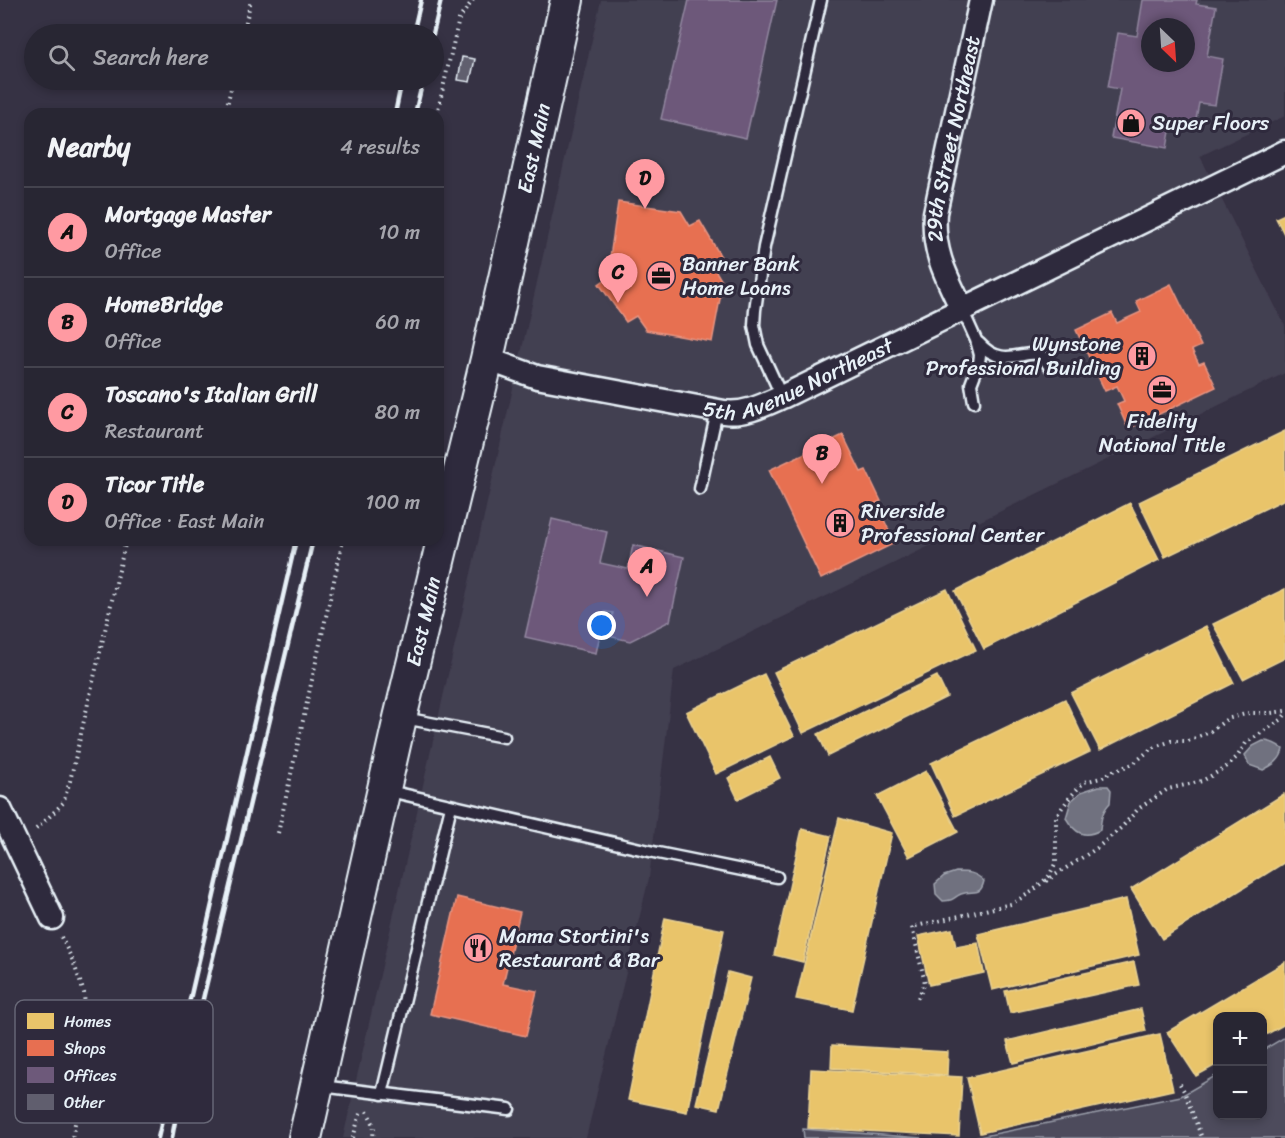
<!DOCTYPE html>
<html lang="en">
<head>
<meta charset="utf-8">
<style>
  :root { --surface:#282633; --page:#34323f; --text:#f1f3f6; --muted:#a5a5ac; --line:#44434e; --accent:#ff9aa2 }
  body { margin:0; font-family:Sriracha,sans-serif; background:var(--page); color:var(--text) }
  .controls { position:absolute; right:18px; bottom:18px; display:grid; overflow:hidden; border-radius:12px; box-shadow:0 3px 9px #0003 }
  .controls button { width:54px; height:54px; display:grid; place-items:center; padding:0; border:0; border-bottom:2px solid var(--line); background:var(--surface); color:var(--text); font:30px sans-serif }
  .compass { position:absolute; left:1141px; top:18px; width:54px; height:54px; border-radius:50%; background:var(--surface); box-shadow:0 3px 9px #0003; rotate:155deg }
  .you { position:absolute; left:602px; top:626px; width:21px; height:21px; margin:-15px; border:4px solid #fff; border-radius:50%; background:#1a73e8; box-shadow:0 0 0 9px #1a73e833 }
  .badge { display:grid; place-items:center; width:39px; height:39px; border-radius:50%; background:var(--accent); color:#111; font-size:20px; font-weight:700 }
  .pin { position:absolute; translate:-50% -50px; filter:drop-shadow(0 2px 3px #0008) }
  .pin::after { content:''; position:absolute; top:32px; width:21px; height:18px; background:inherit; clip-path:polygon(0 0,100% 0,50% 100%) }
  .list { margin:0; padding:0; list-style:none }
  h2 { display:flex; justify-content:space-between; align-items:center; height:78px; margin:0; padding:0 24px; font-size:26px }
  h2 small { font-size:20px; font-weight:400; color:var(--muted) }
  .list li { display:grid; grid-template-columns:39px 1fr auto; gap:18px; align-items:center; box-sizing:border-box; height:90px; padding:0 24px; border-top:2px solid var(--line) }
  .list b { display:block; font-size:22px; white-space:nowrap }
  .list p { margin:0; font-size:20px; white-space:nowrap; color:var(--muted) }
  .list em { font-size:20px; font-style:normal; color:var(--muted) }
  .icon { flex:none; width:33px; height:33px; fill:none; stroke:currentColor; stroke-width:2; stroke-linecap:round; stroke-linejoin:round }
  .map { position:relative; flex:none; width:1285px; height:1138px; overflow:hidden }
  .search { position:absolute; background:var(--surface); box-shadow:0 3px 9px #0003; left:24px; top:24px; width:420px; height:66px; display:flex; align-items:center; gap:15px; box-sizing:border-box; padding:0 21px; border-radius:33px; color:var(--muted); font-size:22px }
  .panel { position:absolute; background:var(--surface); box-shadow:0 3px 9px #0003; left:24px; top:108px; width:420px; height:438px; border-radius:18px }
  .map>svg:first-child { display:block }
  .built { fill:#433f51; fill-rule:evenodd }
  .green { fill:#4d4b5c; stroke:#9a9eaa; stroke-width:1.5 }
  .water { fill:#70717f; stroke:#a0a4af; stroke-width:1.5 }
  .homes { fill:#e9c46a; stroke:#e9d295; stroke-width:1.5 }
  .shops { fill:#e76f51; stroke:#e79683; stroke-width:1.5 }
  .offices { fill:#6d597a; stroke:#9287a0; stroke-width:1.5; fill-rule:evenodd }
  .building { fill:#605e6e; stroke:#e8f1f8; stroke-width:1.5 }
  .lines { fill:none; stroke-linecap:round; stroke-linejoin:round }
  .lane-casing { stroke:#e8f1f8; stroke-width:15 }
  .street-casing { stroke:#e8f1f8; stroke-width:27 }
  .secondary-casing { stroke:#e8f1f8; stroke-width:36 }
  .path { stroke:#e8f1f8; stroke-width:4; stroke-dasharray:1.5 4.5; stroke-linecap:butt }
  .lane { stroke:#2f2a3d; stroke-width:10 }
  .street { stroke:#2f2a3d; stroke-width:22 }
  .secondary { stroke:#2f2a3d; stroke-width:32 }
  .rail { stroke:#e8f1f8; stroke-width:4.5 }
  .labels { text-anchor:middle; stroke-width:6; stroke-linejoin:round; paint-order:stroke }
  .poi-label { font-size:21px; fill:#e8f1f8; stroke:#2f2a3d; text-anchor:start }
  .street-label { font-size:21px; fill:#e8f1f8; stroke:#2f2a3d }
  .key { fill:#2f2a3d; stroke:#666675; stroke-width:1.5 }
  .key-label { font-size:16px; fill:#e8f1f8 }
</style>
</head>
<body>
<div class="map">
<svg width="1285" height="1138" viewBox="0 0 1285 1138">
  <rect width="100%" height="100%" fill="#363244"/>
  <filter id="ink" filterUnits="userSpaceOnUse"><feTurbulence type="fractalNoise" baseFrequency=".0167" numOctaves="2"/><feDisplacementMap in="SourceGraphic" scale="12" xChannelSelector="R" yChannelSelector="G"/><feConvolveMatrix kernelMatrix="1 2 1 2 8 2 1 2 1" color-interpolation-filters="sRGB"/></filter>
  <g filter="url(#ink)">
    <!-- built -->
    <path class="built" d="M601,0H1285V116L1200,156L1285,326V373L674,670L649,878L586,1138H343ZM1150,27H1186V63H1150Z"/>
    <!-- green -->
    <g class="green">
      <path d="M1285,1037V1138H974L1181,1096L1217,1075L1218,1116H1262L1263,1050Z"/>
      <path d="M803,1129L922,1138H804Z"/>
    </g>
    <!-- water -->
    <g class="water">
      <path d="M1263,741C1271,741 1277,744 1283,749C1281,761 1272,765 1263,770L1249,765L1245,755L1253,746Z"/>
      <path d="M1099,786H1108L1111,790L1110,803C1102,811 1101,819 1100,830C1084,839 1075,833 1066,818L1071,801L1081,792Z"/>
      <path d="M956,872C968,872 975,872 984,881C980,898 973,889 961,894C952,898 956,900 943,901L936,894L935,884L944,876Z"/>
    </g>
    <!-- homes -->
    <g class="homes">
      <path d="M1285,214V236L1276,218Z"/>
      <path d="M1285,431V499L1165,557L1139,502Z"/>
      <path d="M1130,503L1159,560L984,649L955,591Z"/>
      <path d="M947,589L976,650L803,733L774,672Z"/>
      <path d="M1285,589V658L1243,679L1213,624Z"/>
      <path d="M1206,626L1234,683L1100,750L1071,693Z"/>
      <path d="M764,674L794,736L716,774L686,712Z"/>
      <path d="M937,676L947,697L828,756L818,734Z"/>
      <path d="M1065,699L1090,752L955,816L931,763Z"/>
      <path d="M770,757L780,778L738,799L728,778Z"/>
      <path d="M926,771L958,832L909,857L877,796Z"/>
      <path d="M1284,794L1285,797V862L1162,939L1131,889Z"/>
      <path d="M839,818L892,833L852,1010L796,999Z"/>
      <path d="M802,829L831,836L803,962L774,955Z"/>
      <path d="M1126,899L1139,955L992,990L978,934Z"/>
      <path d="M665,918L724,930L687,1112L628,1100Z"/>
      <path d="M952,929L956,947L978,943L984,973L929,985L918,936Z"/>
      <path d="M1134,962L1139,985L1010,1013L1005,991Z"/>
      <path d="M1285,962V1024L1262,1037V1016H1218V1064L1196,1076L1167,1032Z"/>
      <path d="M728,972L751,978L719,1109L696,1104Z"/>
      <path d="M1141,1009L1146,1031L1013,1063L1007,1041Z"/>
      <path d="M1160,1034L1173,1090L980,1133L967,1078Z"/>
      <path d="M832,1045L948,1052L947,1075L831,1068Z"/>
      <path d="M811,1069L962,1077L959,1136L808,1128Z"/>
    </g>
    <!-- shops -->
    <g class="shops">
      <path d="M618,202L681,211L690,226L700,221L724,262L714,268L723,283L712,342L646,330L636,316L626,322L599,284L607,278Z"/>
      <path d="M1171,284L1201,346L1192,350L1199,364L1204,362L1216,387L1128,429L1117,404L1124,401L1117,386L1105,391L1076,330L1112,313L1117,323L1141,312L1136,301Z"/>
      <path d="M843,435L861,472L866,470L881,501L876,503L895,543L821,579L769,470Z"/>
      <path d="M457,897L520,912L503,984L537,991L526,1036L430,1014Z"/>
    </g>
    <!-- offices -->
    <g class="offices">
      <path d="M689,0H777L746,138L661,119Z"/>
      <path d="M1143,0H1197L1196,4L1216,7L1207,56L1223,59L1215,105L1199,103L1194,130L1171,126L1167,148L1111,138L1120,89L1108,87L1118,33L1137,36ZM1150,27H1186V63H1150Z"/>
      <path d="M552,519L607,532L600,563L628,569L633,545L684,557L670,621L630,641L608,636L613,613L605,612L596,653L525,637Z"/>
    </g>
    <!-- building -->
    <path class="building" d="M462,57L475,59L470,82L458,80Z"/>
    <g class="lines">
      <!-- lane casing -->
      <g class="lane-casing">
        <g id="lane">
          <path d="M962,309L976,340L980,355L979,363L971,384L974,402"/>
          <path d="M979,343C1005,372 1028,345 1043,357C1044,358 1048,365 1049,366"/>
          <path d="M782,397L758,345L754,325L755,310L764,247L821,0"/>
          <path d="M700,489L717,411"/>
          <path d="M404,718L504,737"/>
          <path d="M385,790L658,853L777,877"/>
          <path d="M321,1086L509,1109"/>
          <path d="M382,1094L451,806"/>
        </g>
      </g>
      <!-- street casing -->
      <g class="street-casing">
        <g id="street">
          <path id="s1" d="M962,309C946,276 932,251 935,213L981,0"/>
          <path id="s2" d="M487,359L537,377L724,412C744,415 764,405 782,397L1285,152"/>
          <path d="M0,809L52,918"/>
        </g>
      </g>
      <!-- secondary casing -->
      <g class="secondary-casing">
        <g id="secondary">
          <path id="s3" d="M305,1138L400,718L487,359L567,0"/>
        </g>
      </g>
      <!-- path -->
      <g class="path">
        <path d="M243,34L251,0"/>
        <path d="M225,114L233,80"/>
        <path d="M437,114L459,19L473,0"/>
        <path d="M36,829L41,825L63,803L70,781L126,540"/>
        <path d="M278,833L343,540"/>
        <path d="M1046,881L1097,848L1122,827L1138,809L1168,789L1202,781L1226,767L1237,757L1246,743L1281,720L1285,715"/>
        <path d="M61,937L73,961L84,993L87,1039L78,1109L72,1138"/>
        <path d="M918,998L925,983L912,927L1011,904L1033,891L1049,876L1056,862V816L1070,797L1084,782L1101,778L1113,771L1133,764L1152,748L1171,741H1188L1210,732L1227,719L1249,713H1271L1285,711"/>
        <path d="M1180,1084L1184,1091L1202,1138"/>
        <path d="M367,1111L374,1125L373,1138"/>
        <path d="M353,1138L361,1110"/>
      </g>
      <!-- lane -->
      <use href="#lane" class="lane"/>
      <!-- street -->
      <use href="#street" class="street"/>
      <!-- secondary -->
      <use href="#secondary" class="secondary"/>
      <!-- rail -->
      <g class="rail">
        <path d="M413,34L421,0"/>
        <path d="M433,34L441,0"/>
        <path d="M395,114L402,80"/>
        <path d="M415,114L423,80"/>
        <path d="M158,1138L296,540"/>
        <path d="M172,1138L179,1099L313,540"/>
      </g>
    </g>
  </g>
  <!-- icons -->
  <defs>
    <g id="shop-disc" transform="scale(1.5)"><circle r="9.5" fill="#ff9aa2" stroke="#2f2a3d"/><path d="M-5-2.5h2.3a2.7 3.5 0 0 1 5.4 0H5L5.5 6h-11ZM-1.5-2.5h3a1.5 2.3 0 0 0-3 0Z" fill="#111"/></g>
    <g id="office-disc" transform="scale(1.5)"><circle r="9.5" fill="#ff9aa2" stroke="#2f2a3d"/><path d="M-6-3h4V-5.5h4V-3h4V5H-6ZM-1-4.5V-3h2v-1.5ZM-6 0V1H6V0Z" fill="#111"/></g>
    <g id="building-disc" transform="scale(1.5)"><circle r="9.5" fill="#ff9aa2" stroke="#2f2a3d"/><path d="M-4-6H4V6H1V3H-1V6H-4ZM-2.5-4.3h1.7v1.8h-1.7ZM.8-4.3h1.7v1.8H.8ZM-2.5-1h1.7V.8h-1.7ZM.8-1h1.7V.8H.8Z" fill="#111"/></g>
    <g id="restaurant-disc" transform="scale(1.5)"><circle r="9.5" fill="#ff9aa2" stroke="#2f2a3d"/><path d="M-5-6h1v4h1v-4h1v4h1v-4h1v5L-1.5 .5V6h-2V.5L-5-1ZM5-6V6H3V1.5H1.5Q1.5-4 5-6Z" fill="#111"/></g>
  </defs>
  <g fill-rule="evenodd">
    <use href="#shop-disc" x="1131" y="123"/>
    <use href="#office-disc" x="661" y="276"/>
    <use href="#building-disc" x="1142" y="356"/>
    <use href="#office-disc" x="1162" y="390"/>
    <use href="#building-disc" x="840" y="523"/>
    <use href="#restaurant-disc" x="478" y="948"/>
  </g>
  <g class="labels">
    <!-- poi labels -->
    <g class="poi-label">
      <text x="1152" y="130">Super Floors</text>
      <text x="682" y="271">Banner Bank<tspan x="682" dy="24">Home Loans</tspan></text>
      <text x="1121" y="351" text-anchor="end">Wynstone<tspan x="1121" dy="24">Professional Building</tspan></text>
      <text x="1162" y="428" text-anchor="middle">Fidelity<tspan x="1162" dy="24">National Title</tspan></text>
      <text x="861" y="518">Riverside<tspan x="861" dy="24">Professional Center</tspan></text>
      <text x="499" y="943">Mama Stortini's<tspan x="499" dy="24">Restaurant &amp; Bar</tspan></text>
    </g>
    <!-- street labels -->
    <g class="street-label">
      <text dy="7" stroke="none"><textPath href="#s1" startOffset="177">29th Street Northeast</textPath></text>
      <text dy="7" stroke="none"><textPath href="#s3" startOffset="1016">East Main</textPath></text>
      <text dy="7" stroke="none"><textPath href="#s2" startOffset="324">5th Avenue Northeast</textPath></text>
      <text dy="7" stroke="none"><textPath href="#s3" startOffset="530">East Main</textPath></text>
    </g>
  </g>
  <!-- legend -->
  <rect x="15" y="1000" width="198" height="123" rx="9" class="key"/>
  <rect x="27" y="1013" width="27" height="16" fill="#e9c46a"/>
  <rect x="27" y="1040" width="27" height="16" fill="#e76f51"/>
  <rect x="27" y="1067" width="27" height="16" fill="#6d597a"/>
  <rect x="27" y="1094" width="27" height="16" fill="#605e6e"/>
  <g class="key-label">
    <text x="64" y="1027">Homes</text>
    <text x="64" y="1054">Shops</text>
    <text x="64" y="1081">Offices</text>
    <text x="64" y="1108">Other</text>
  </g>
</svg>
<div class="controls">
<button>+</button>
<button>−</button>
</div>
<svg class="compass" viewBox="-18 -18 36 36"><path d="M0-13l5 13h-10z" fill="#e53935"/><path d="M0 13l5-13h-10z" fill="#a5a5ac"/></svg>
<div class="you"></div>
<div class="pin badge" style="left:647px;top:597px">A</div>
<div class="pin badge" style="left:822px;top:484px">B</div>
<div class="pin badge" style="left:618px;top:303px">C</div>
<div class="pin badge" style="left:645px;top:209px">D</div>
<div class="search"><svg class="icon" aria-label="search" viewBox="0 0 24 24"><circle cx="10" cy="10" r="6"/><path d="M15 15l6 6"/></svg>Search here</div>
<section class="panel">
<h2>Nearby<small>4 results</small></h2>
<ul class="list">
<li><span class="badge">A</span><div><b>Mortgage Master</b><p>Office</p></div><em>10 m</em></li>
<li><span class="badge">B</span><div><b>HomeBridge</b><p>Office</p></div><em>60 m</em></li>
<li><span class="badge">C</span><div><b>Toscano's Italian Grill</b><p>Restaurant</p></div><em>80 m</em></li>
<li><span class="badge">D</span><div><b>Ticor Title</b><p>Office · East Main</p></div><em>100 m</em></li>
</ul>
</section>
</div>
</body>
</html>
